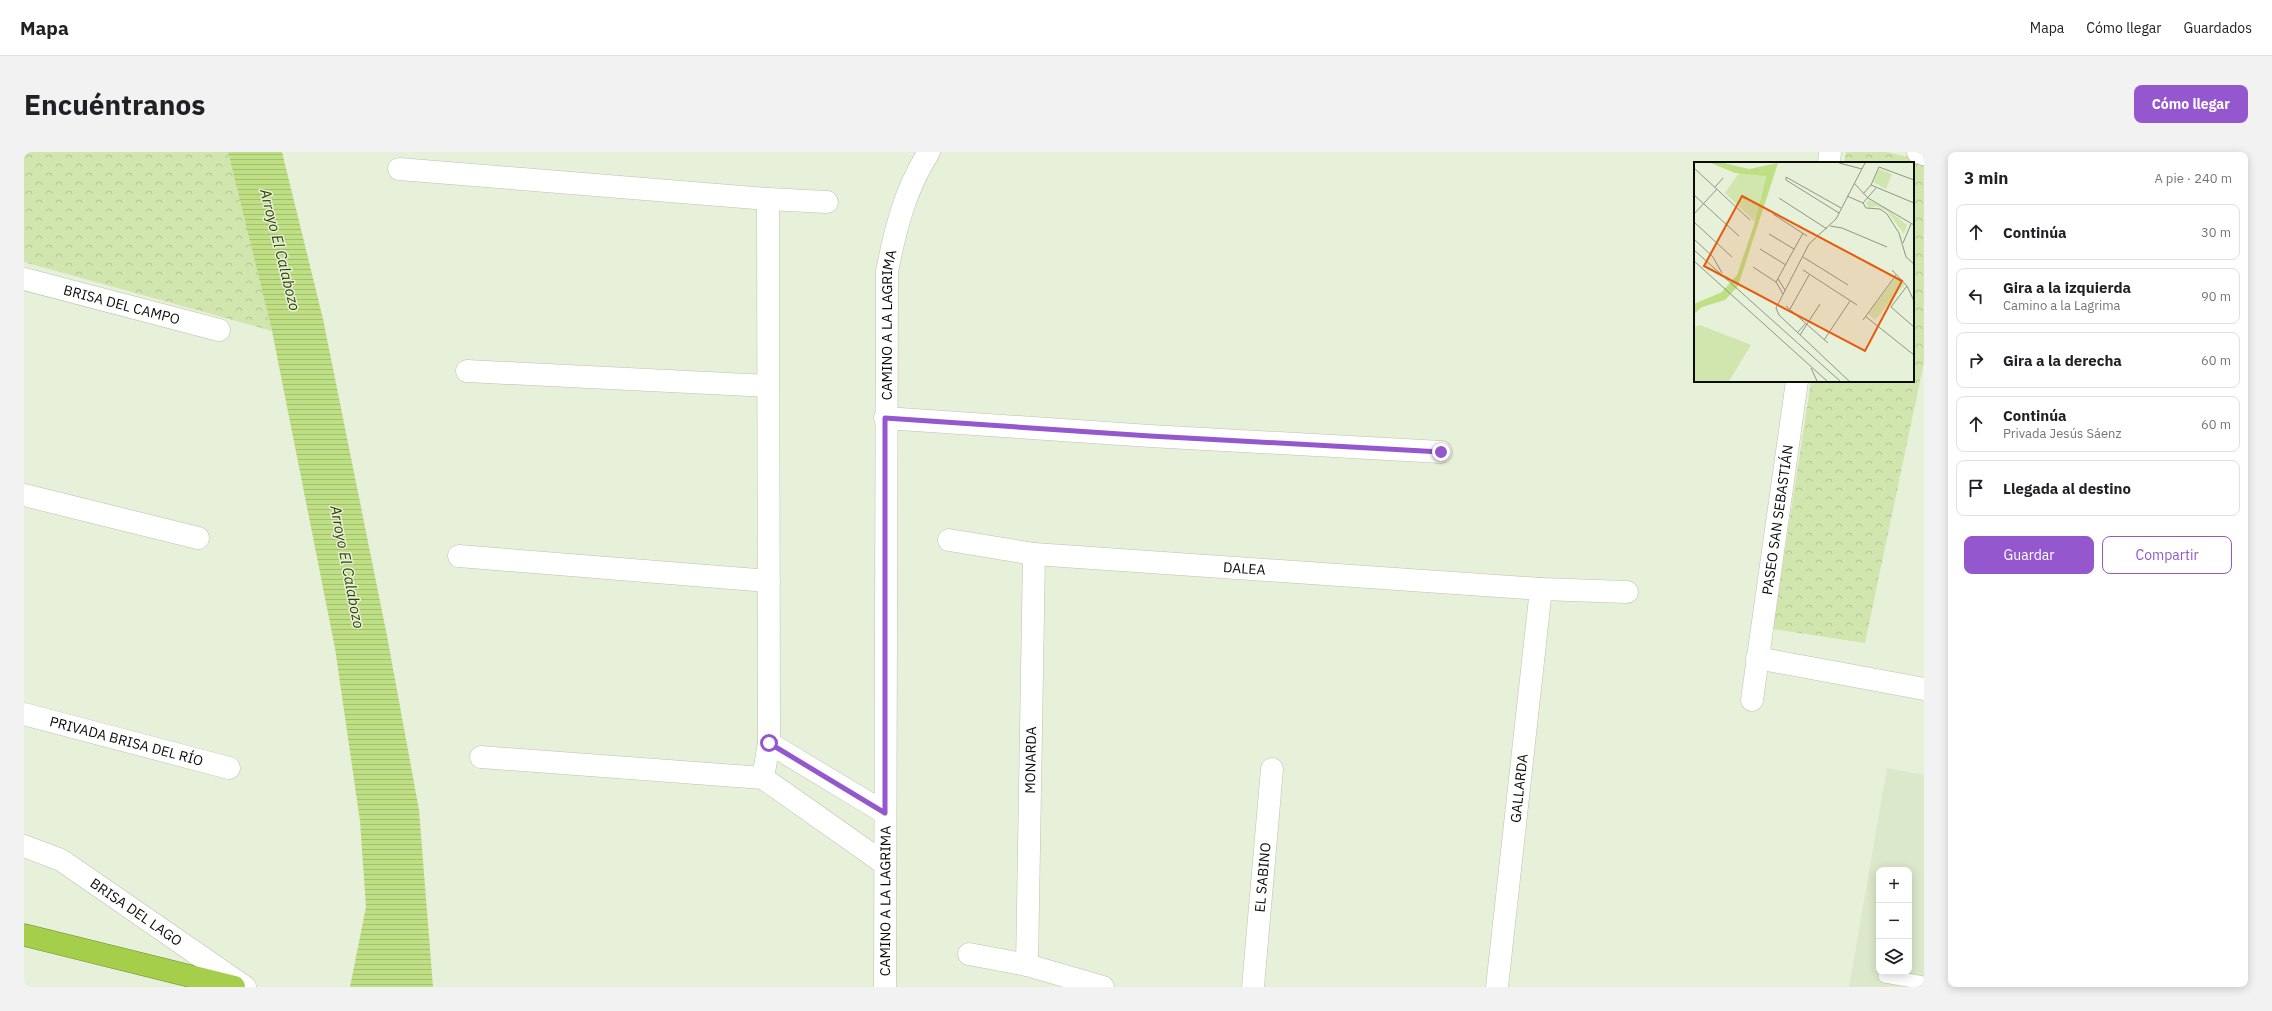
<!DOCTYPE html>
<html lang="es">
<head>
<meta charset="utf-8">
<style>
  :root { --surface:#fff; --page:#f2f2f2; --text:#202124; --muted:#757577; --line:#e0e0e0; --accent:#9457ce }
  body { margin:0; font-family:"IBM Plex Sans",sans-serif; background:var(--page); color:var(--text) }
  .controls { position:absolute; right:12px; bottom:12px; display:grid; overflow:hidden; border-radius:8px; box-shadow:0 2px 10px #0003 }
  .controls button { width:36px; height:36px; display:grid; place-items:center; padding:0; border:0; border-bottom:1px solid var(--line); background:var(--surface); color:var(--text); font:20px sans-serif }
  .stop { position:absolute; width:12px; height:12px; margin:-9px; border:3px solid #9457ce; border-radius:50%; background:#fff }
  .stop.end { background:#9457ce; border-color:#fff; box-shadow:0 1px 4px #0008 }
  .list { margin:0; padding:0; list-style:none }
  h2 { display:flex; justify-content:space-between; align-items:center; height:52px; margin:0; padding:0 16px; font-size:17px }
  h2 small { font-size:13px; font-weight:400; color:var(--muted) }
  .list li { display:grid; grid-template-columns:26px 1fr auto; gap:12px; align-items:center; box-sizing:border-box; height:56px; margin:0 8px 8px; padding:0 8px; border:1px solid var(--line); border-radius:8px }
  .list b { display:block; font-size:15px; white-space:nowrap }
  .list p { margin:0; font-size:13px; white-space:nowrap; color:var(--muted) }
  .list em { font-size:13px; font-style:normal; color:var(--muted) }
  .actions { display:flex; gap:8px; padding:12px 16px }
  .actions a { flex:1; padding:9px 0; border:1px solid var(--accent); border-radius:8px; text-align:center; font-size:14px; color:var(--accent) }
  .actions .main { background:var(--accent); color:#fff }
  .icon { flex:none; width:22px; height:22px; fill:none; stroke:currentColor; stroke-width:2; stroke-linecap:round; stroke-linejoin:round }
  .map { position:relative; flex:none; width:1900px; height:835px; overflow:hidden; border-radius:8px }
  header { display:flex; align-items:center; gap:24px; box-sizing:border-box; height:56px; padding:0 20px; background:var(--surface); border-bottom:1px solid var(--line) }
  header strong { font-size:19px }
  nav { display:flex; gap:22px; margin-inline-start:auto; font-size:14px }
  .intro { display:flex; align-items:center; justify-content:space-between; box-sizing:border-box; height:96px; padding:0 24px }
  h1 { margin:0; font-size:28px }
  .button { padding:10px 18px; border-radius:8px; background:var(--accent); color:#fff; font-size:14px; font-weight:700 }
  main { display:flex; gap:24px; padding:0 24px }
  aside { flex:1; background:var(--surface); border-radius:8px; box-shadow:0 2px 10px #0003 }
  .map>svg:first-child { display:block }
  .built { fill:#dce8ca; fill-rule:evenodd }
  .park { fill:url(#park-crowns) }
  .water { fill:url(#water-rules) }
  .lines { fill:none; stroke-linecap:round; stroke-linejoin:round }
  .lane-casing { stroke:#bac3ad; stroke-width:14 }
  .street-casing { stroke:#bac3ad; stroke-width:23 }
  .highway-casing { stroke:#6f8a32; stroke-width:23 }
  .lane { stroke:#fff; stroke-width:13 }
  .street { stroke:#fff; stroke-width:22 }
  .highway { stroke:#a5ce4a; stroke-width:22 }
  .route { stroke:#9457ce; stroke-width:5 }
  .labels { text-anchor:middle; stroke-width:3; stroke-linejoin:round; paint-order:stroke }
  .street-label { font-size:14px; fill:#0a0c06; stroke:#e7f0d9 }
  .water-label { font-size:15px; font-style:italic; fill:#314300; stroke:#e7f0d9 }
  .inset-road { fill:none; stroke:#8f9585; stroke-width:1 }
  .view { fill:#e8590c; fill-opacity:0.15; stroke:#e8590c; stroke-width:2 }
  .inset-edge { fill:none; stroke:#0a0c06; stroke-width:2 }
</style>
</head>
<body>
<header>
<strong>Mapa</strong>
<nav><a>Mapa</a><a>Cómo llegar</a><a>Guardados</a></nav>
</header>
<div class="intro"><h1>Encuéntranos</h1><a class="button">Cómo llegar</a></div>
<main>
<div class="map">
<svg width="1900" height="835" viewBox="0 0 1900 835">
  <defs>
    <pattern id="park-crowns" width="20" height="18" patternUnits="userSpaceOnUse"><rect width="20" height="18" fill="#d1e6ae"/><path d="M2 6a3 3 0 1 1 6 0M12 15a3 3 0 1 1 6 0" fill="none" stroke="#b2c494"/></pattern>
    <pattern id="water-rules" width="6" height="5" patternUnits="userSpaceOnUse"><rect width="6" height="5" fill="#bedf84"/><path d="M0 2.5h6" fill="none" stroke="#a2be70"/></pattern>
  </defs>
  <rect width="100%" height="100%" fill="#e7f0d9"/>
  <!-- built -->
  <path class="built" d="M1863,616L1900,623V835H1825ZM1855,718H1885V820H1855Z"/>
  <!-- park -->
  <g class="park">
    <path d="M0,0H204L248,179L0,110Z"/>
    <path d="M1822,0H1863L1900,9V210L1841,491L1749,477L1787,229H1889V11H1820Z"/>
  </g>
  <!-- water -->
  <path class="water" d="M204,0H258L299,167L363,484L395,658L409,835H326L342,755L336,669L311,496L248,179Z"/>
  <g class="lines">
    <!-- lane casing -->
    <g class="lane-casing">
      <path id="lane" d="M1861,824L1900,831"/>
    </g>
    <!-- street casing -->
    <g class="street-casing">
      <g id="street">
        <path d="M1894,0L1900,2"/>
        <path d="M1805,11L1806,0"/>
        <path d="M375,17L744,47L803,50"/>
        <path id="s1" d="M0,127L195,178"/>
        <path d="M443,219L744,234"/>
        <path d="M861,266L1126,284L1417,300"/>
        <path d="M0,343L174,386"/>
        <path id="s2" d="M925,388L1010,402L1517,437L1603,440"/>
        <path d="M435,404L745,429"/>
        <path d="M1733,506L1900,537"/>
        <path id="s3" d="M1728,548L1773,229"/>
        <path id="s4" d="M0,562L205,616"/>
        <path d="M745,591L861,661"/>
        <path d="M457,605L739,626L745,591L744,47"/>
        <path d="M739,626L861,712"/>
        <path id="s5" d="M0,694L37,708L221,835"/>
        <path d="M945,802L1003,813L1079,835"/>
        <path id="s6" d="M1003,813L1010,402"/>
        <path id="s7" d="M861,835L863,119C872,75 881,38 905,0"/>
        <path id="s8" d="M1229,835L1248,617"/>
        <path id="s9" d="M1473,835L1517,437"/>
      </g>
    </g>
    <!-- highway casing -->
    <g class="highway-casing">
      <path id="highway" d="M0,783L210,835"/>
    </g>
    <!-- lane -->
    <use href="#lane" class="lane"/>
    <!-- street -->
    <use href="#street" class="street"/>
    <!-- highway -->
    <use href="#highway" class="highway"/>
  </g>
  <g class="lines">
    <!-- route -->
    <path class="route" d="M745,591L861,661V266L1126,284L1417,300"/>
  </g>
  <g class="labels">
    <!-- street labels -->
    <g class="street-label">
      <text dy="5" stroke="none"><textPath href="#s1" startOffset="101">BRISA DEL CAMPO</textPath></text>
      <text dy="5" stroke="none"><textPath href="#s7" startOffset="662">CAMINO A LA LAGRIMA</textPath></text>
      <text dy="5" stroke="none"><textPath href="#s3" startOffset="182">PASEO SAN SEBASTIÁN</textPath></text>
      <text dy="5" stroke="none"><textPath href="#s2" startOffset="297">DALEA</textPath></text>
      <text dy="5" stroke="none"><textPath href="#s4" startOffset="106">PRIVADA BRISA DEL RÍO</textPath></text>
      <text dy="5" stroke="none"><textPath href="#s6" startOffset="205">MONARDA</textPath></text>
      <text dy="5" stroke="none"><textPath href="#s9" startOffset="200">GALLARDA</textPath></text>
      <text dy="5" stroke="none"><textPath href="#s8" startOffset="110">EL SABINO</textPath></text>
      <text dy="5" stroke="none"><textPath href="#s7" startOffset="86">CAMINO A LA LAGRIMA</textPath></text>
      <text dy="5" stroke="none"><textPath href="#s5" startOffset="131">BRISA DEL LAGO</textPath></text>
    </g>
    <!-- water labels -->
    <g class="water-label">
      <text transform="translate(256 98) rotate(76)" y="5">Arroyo El Calabozo</text>
      <text transform="translate(323 415) rotate(79)" y="5">Arroyo El Calabozo</text>
    </g>
  </g>
  <!-- overview -->
  <g transform="translate(1670 10)">
    <rect width="220" height="220" fill="#e7f0d9"/>
    <path d="M6,163L57,183L35,219H0V165Z" fill="#d1e6ae"/>
    <path d="M185,7L198,12L192,27L179,20ZM45,11L72,12L61,60L31,31ZM175,38L193,47L213,63L210,72L193,49L183,44L175,46L172,41ZM202,115L211,122L181,158L174,152Z" fill="#d1e6ae"/>
    <path d="M17,1H30L55,7L84,1L44,124L31,138L8,145L0,152V142L28,130L43,113L61,60L72,14L41,11Z" fill="#bedf84"/>
    <path class="inset-road" d="M145,1L168,7M0,6L56,58M160,21L174,36L220,63M177,23L185,5L220,18M177,23L220,41M21,25L29,16M169,32L177,23M0,33L45,74M153,34L169,41L172,46L186,47L193,52L205,71L212,95L220,102M85,36L133,67M169,41L182,26M145,51L92,18V15L147,46M0,52L23,27M79,52L113,74M0,60L38,95M136,64L148,66L193,85M75,72L100,87M0,77L19,95L28,111M209,81L217,62M66,87L92,103M0,88L146,219M109,95L154,123M0,99L133,219M59,105L82,120L109,71M109,108L163,143M198,108L213,124L220,139M84,117L91,128M82,120L89,132M213,124L197,145L220,165M92,144L134,181M96,147L115,113M171,154L220,193M169,158L202,113M104,170L112,161M106,173L126,142M130,178L156,139M117,206L123,219M155,219L85,153L82,146L115,82L142,57L171,1"/>
    <path class="view" d="M48,34L208,119L171,189L10,104Z"/>
    <rect width="220" height="220" class="inset-edge"/>
  </g>
</svg>
<div class="controls">
<button>+</button>
<button>−</button>
<button><svg class="icon" aria-label="layers" viewBox="0 0 24 24"><path d="M12 4l9 5-9 5-9-5zM3 14l9 5 9-5"/></svg></button>
</div>
<div class="stop" style="left:745px;top:591px"></div>
<div class="stop end" style="left:1417px;top:300px"></div>
</div>
<aside>
<h2>3 min<small>A pie · 240 m</small></h2>
<ul class="list">
<li><svg class="icon" aria-label="ahead" viewBox="0 0 24 24"><path d="M12 20V5M6 11l6-6 6 6"/></svg><div><b>Continúa</b></div><em>30 m</em></li>
<li><svg class="icon" aria-label="left" viewBox="0 0 24 24"><path d="M17 20v-9H6M10 6l-5 5 5 5"/></svg><div><b>Gira a la izquierda</b><p>Camino a la Lagrima</p></div><em>90 m</em></li>
<li><svg class="icon" aria-label="right" viewBox="0 0 24 24"><path d="M7 20v-9h11M14 6l5 5-5 5"/></svg><div><b>Gira a la derecha</b></div><em>60 m</em></li>
<li><svg class="icon" aria-label="ahead" viewBox="0 0 24 24"><path d="M12 20V5M6 11l6-6 6 6"/></svg><div><b>Continúa</b><p>Privada Jesús Sáenz</p></div><em>60 m</em></li>
<li><svg class="icon" aria-label="arrive" viewBox="0 0 24 24"><path d="M6 21V4h12l-3 4 3 4H6"/></svg><div><b>Llegada al destino</b></div></li>
</ul>
<div class="actions"><a class="main">Guardar</a><a>Compartir</a></div>
</aside>
</main>
</body>
</html>
